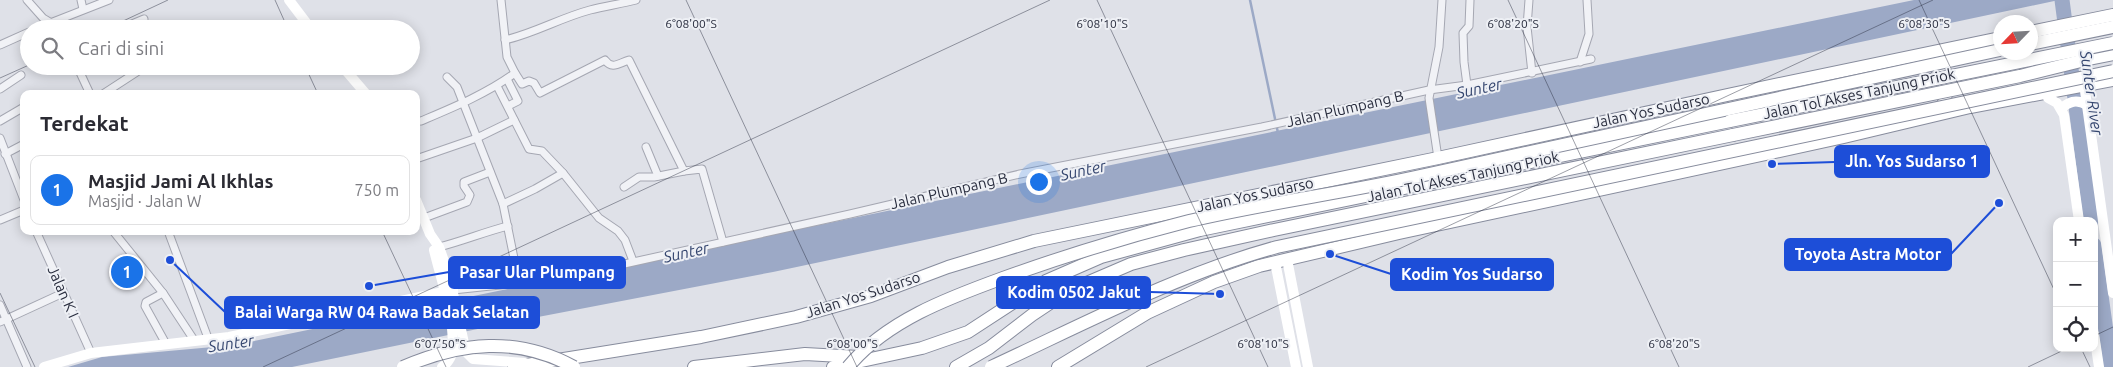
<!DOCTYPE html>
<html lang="id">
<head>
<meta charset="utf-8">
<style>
  :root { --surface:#fff; --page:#f7f7f7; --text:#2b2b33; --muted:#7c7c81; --line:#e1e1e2; --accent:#1a73e8 }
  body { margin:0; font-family:Ubuntu,sans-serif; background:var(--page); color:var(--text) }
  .controls { position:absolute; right:15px; bottom:15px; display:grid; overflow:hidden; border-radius:10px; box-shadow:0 2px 12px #0003 }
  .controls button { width:45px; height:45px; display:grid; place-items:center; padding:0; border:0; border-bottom:1px solid var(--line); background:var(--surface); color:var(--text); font:25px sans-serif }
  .compass { position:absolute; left:1993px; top:15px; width:45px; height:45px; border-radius:50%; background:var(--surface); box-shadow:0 2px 12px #0003; rotate:245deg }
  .you { position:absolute; left:1038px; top:181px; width:18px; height:18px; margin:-12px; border:4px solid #fff; border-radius:50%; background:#1a73e8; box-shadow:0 0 0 8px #1a73e833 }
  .badge { display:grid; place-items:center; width:32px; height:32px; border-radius:50%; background:var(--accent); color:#fff; font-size:16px; font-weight:700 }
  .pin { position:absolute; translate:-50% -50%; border:2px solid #fff; box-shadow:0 1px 5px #0006 }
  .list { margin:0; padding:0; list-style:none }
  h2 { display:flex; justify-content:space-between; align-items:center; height:65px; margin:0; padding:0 20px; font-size:21px }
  h2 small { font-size:16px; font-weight:400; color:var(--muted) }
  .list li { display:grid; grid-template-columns:32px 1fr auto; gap:15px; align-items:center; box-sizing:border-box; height:70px; margin:0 10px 10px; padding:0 10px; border:1px solid var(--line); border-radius:10px }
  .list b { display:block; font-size:19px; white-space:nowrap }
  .list p { margin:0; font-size:16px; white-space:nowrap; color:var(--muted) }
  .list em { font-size:16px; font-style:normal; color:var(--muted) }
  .icon { flex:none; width:28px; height:28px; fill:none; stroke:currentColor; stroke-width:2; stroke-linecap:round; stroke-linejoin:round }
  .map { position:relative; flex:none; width:2113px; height:367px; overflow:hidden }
  .search { position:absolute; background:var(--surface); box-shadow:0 2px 12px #0003; left:20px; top:20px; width:400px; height:55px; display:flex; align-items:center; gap:12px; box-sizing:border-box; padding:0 18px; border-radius:28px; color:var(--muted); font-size:19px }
  .panel { position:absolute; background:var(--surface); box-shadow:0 2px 12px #0003; left:20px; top:90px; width:400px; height:145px; border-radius:10px }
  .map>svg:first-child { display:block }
  .water { fill:#9ca9c6 }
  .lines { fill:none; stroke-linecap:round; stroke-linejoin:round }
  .stream { stroke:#9ca9c6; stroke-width:2.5 }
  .river { stroke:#9ca9c6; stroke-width:15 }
  .street-casing { stroke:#a5a7b2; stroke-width:9 }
  .highway-casing { stroke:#878c9d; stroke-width:14 }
  .street { stroke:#f1f2f6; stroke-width:7 }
  .secondary { stroke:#fff; stroke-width:10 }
  .highway { stroke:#fff; stroke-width:12 }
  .highway-bridge-casing { stroke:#878c9d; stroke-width:14; stroke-linecap:butt }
  .highway-bridge { stroke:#fff; stroke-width:12 }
  .ticks { fill:none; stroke:#292d3e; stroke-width:1; stroke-opacity:0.45 }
  .labels { text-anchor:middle; stroke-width:4; stroke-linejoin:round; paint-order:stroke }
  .street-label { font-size:15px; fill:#292d3e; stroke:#eef0f5 }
  .water-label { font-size:16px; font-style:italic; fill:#35466f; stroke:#eef0f5 }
  .ticks-label { font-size:12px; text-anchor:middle; fill:#292d3e; stroke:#eef0f5; stroke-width:4; stroke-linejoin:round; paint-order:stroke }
  .leader { fill:none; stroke:#1d4ed8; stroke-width:2 }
  .callout-dot { fill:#1d4ed8; stroke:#eef0f5; stroke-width:2 }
  .callout { fill:#1d4ed8; stroke:#1d4ed8; stroke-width:2 }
  .callout-label { font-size:16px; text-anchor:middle; font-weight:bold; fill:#fff }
</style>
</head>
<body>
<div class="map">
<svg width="2113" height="367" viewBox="0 0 2113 367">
  <rect width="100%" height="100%" fill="#dfe1e8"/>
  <!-- water -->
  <path class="water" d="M1914,0H2059L773,272L507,323L292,367H68L102,357L235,345Z"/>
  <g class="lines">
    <!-- stream -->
    <path class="stream" d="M1250,0L1278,133"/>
    <!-- river -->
    <g class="river">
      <path d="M2062,0L2091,221"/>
      <path d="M2094,245L2111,367"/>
    </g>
    <!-- street casing -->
    <g class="street-casing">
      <g id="street">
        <path d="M27,0L43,18L53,24L56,29"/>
        <path d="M81,0L83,9"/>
        <path d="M1529,0L1527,27L1532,73"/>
        <path d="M35,29L109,0"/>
        <path d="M120,29L144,19"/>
        <path d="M505,40C535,33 560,18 590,10C605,6 621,4 636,0"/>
        <path d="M0,45L29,32"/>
        <path d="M1580,62L1589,34L1587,0"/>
        <path d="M77,66L90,94"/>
        <path d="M515,73L522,84L529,81L534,83L540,93L605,60C612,70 619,63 629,60L684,171L702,169L723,242"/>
        <path d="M447,77L457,87L503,204L519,283"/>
        <path d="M507,79L518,101L508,106"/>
        <path d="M1467,85L1464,62L1463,33L1469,26L1470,0"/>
        <path d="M497,86L529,149L542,151L563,173L599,218L618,231L625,240L633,261"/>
        <path d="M0,89L21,75"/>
        <path d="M103,94L146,66"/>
        <path d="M0,121L24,107"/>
        <path d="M421,121C454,107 486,94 515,73L507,57L501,0"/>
        <path d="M0,138L24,200"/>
        <path d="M646,147L658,176"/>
        <path d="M5,154L24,144"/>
        <path d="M1438,158L1429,98L1439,47L1442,0"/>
        <path d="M416,159L477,138L514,120"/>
        <path d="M624,187L639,177H654L684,171"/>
        <path d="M503,204L535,189L563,173"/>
        <path d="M424,218L467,202L470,195L464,186V182L490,172"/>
        <path d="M0,220L24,210"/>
        <path d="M36,231L91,353"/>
        <path d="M113,231L163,293L194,340"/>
        <path d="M168,231L208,338"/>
        <path d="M439,247C463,241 484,232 508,226"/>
        <path d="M453,290L519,283L579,274L850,214L1020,174L1262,127L1429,90L1467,85L1591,59"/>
        <path d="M163,293L146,302L145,306L166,344"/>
        <path d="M0,305L27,367"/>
        <path d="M0,322L63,293"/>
      </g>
    </g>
    <!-- highway casing -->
    <g class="highway-casing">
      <g id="highway">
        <path d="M2030,32L2113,15"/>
        <path d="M2030,44L2113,27"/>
        <path d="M2089,59L2113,54"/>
        <path d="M1926,60C1945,70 1954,98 1936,114"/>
        <path d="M514,367L701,337L796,317L871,296L948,267L1034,241L1438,158L1732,94L2000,38"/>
        <path d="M694,367L805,354L859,357"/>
        <path d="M833,367L922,348L968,332L1046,281L1101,257L1200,230L1730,121"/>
        <path d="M956,367L989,348L1032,315L1068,291L1131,264L1184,250L1274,230L1733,135"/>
        <path d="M1058,367L1147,313L1214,282L1259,266L1399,233L1844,137L1970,107L2113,80"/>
      </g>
    </g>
    <!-- street -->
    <use href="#street" class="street"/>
    <!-- secondary -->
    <g class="secondary">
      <path d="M289,0L311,29"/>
      <path d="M342,66L366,94"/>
      <path d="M2085,91L2113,293"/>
      <path d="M2048,98L2057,103L2064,115L2079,221"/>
      <path d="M2061,109C2069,101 2077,99 2087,105"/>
      <path d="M416,200L430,234L439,247L449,275L466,352L473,359L525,363"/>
      <path d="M434,250C441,280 456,321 452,351C452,357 447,364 442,367"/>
      <path d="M1287,259L1308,367"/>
      <path d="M1275,262L1296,367"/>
      <path d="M2094,334L2099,367"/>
      <path d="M44,367L91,353L229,337L453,290"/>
    </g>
    <!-- highway -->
    <use href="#highway" class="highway"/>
    <!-- highway-bridge casing -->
    <g class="highway-bridge-casing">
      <g id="highway-bridge">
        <path d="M1730,121L2113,43"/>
        <path d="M1733,135L2020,76L2089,59"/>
        <path d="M403,367C461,342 517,336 574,367"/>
        <path d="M848,367C886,321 948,298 1003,278C1064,256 1126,237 1189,221C1265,203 1344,193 1420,176C1614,133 1807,91 2000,50"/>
        <path d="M991,367C1084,324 1178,274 1277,247L2113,71"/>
      </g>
    </g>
    <!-- highway-bridge -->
    <use href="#highway-bridge" class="highway-bridge"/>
  </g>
  <!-- ticks -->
  <path class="ticks" d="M275,0L288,29M686,0L857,367M1097,0L1268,367M1508,0L1679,367M1919,0L2057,296M106,29L168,0M305,66L318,94M0,78L29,65M382,231L446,367M0,293L35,367M2094,336L2113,327M2081,348L2090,367M263,367L1050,0M1146,367L1933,0M2028,367L2068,348"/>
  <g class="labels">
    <!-- street labels -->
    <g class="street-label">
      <text transform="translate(1859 94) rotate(-12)" y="5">Jalan Tol Akses Tanjung Priok</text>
      <text transform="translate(1345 109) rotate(-13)" y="5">Jalan Plumpang B</text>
      <text transform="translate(1651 111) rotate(-12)" y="5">Jalan Yos Sudarso</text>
      <text transform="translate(1463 177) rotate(-12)" y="5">Jalan Tol Akses Tanjung Priok</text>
      <text transform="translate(949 191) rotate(-13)" y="5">Jalan Plumpang B</text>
      <text transform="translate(1255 195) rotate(-12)" y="5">Jalan Yos Sudarso</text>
      <text transform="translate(63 292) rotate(66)" y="5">Jalan K I</text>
      <text transform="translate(863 295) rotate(-18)" y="5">Jalan Yos Sudarso</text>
    </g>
    <!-- water labels -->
    <g class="water-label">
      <text transform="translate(1479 88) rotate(-12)" y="6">Sunter</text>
      <text transform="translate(2092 93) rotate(82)" y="6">Sunter River</text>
      <text transform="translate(1083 170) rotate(-12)" y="6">Sunter</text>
      <text transform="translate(686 252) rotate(-12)" y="6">Sunter</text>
      <text transform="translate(231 343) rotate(-8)" y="6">Sunter</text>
    </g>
  </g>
  <g class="ticks-label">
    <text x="691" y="28">6°08'00"S</text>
    <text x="1924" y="28">6°08'30"S</text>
    <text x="1102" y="28">6°08'10"S</text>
    <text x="1513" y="28">6°08'20"S</text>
    <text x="440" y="348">6°07'50"S</text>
    <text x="852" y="348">6°08'00"S</text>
    <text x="1263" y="348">6°08'10"S</text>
    <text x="1674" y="348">6°08'20"S</text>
  </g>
  <!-- callouts -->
  <path class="leader" d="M1772 164L1835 162M1999 203L1951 254M369 286L449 272M1330 254L1391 274M1220 294L1150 292M170 260L225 312"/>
  <g class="callout-dot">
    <circle cx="1772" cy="164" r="5"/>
    <circle cx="1999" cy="203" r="5"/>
    <circle cx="369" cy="286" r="5"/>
    <circle cx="1330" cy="254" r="5"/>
    <circle cx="1220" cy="294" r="5"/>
    <circle cx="170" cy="260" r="5"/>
  </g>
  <g class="callout">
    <rect x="1835" y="146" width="154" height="31" rx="5"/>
    <rect x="1785" y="239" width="166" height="31" rx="5"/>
    <rect x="449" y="257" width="176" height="31" rx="5"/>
    <rect x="1391" y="259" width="162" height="31" rx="5"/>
    <rect x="997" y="277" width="153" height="31" rx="5"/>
    <rect x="225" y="297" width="314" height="31" rx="5"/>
  </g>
  <g class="callout-label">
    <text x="1912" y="167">Jln. Yos Sudarso 1</text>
    <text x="1868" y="260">Toyota Astra Motor</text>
    <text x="537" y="278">Pasar Ular Plumpang</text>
    <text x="1472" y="280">Kodim Yos Sudarso</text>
    <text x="1074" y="298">Kodim 0502 Jakut</text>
    <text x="382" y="318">Balai Warga RW 04 Rawa Badak Selatan</text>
  </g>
</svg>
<div class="controls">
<button>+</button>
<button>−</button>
<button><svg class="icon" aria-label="locate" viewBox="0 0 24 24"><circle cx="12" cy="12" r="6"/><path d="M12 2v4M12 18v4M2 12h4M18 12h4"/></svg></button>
</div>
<svg class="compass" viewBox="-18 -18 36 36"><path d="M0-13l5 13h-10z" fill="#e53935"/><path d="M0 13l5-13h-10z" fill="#7c7c81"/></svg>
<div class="you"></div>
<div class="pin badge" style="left:127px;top:272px">1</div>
<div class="search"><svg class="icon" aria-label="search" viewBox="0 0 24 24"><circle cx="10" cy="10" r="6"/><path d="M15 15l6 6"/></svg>Cari di sini</div>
<section class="panel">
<h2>Terdekat<small></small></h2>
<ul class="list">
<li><span class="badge">1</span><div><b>Masjid Jami Al Ikhlas</b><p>Masjid · Jalan W</p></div><em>750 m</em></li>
</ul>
</section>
</div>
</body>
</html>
